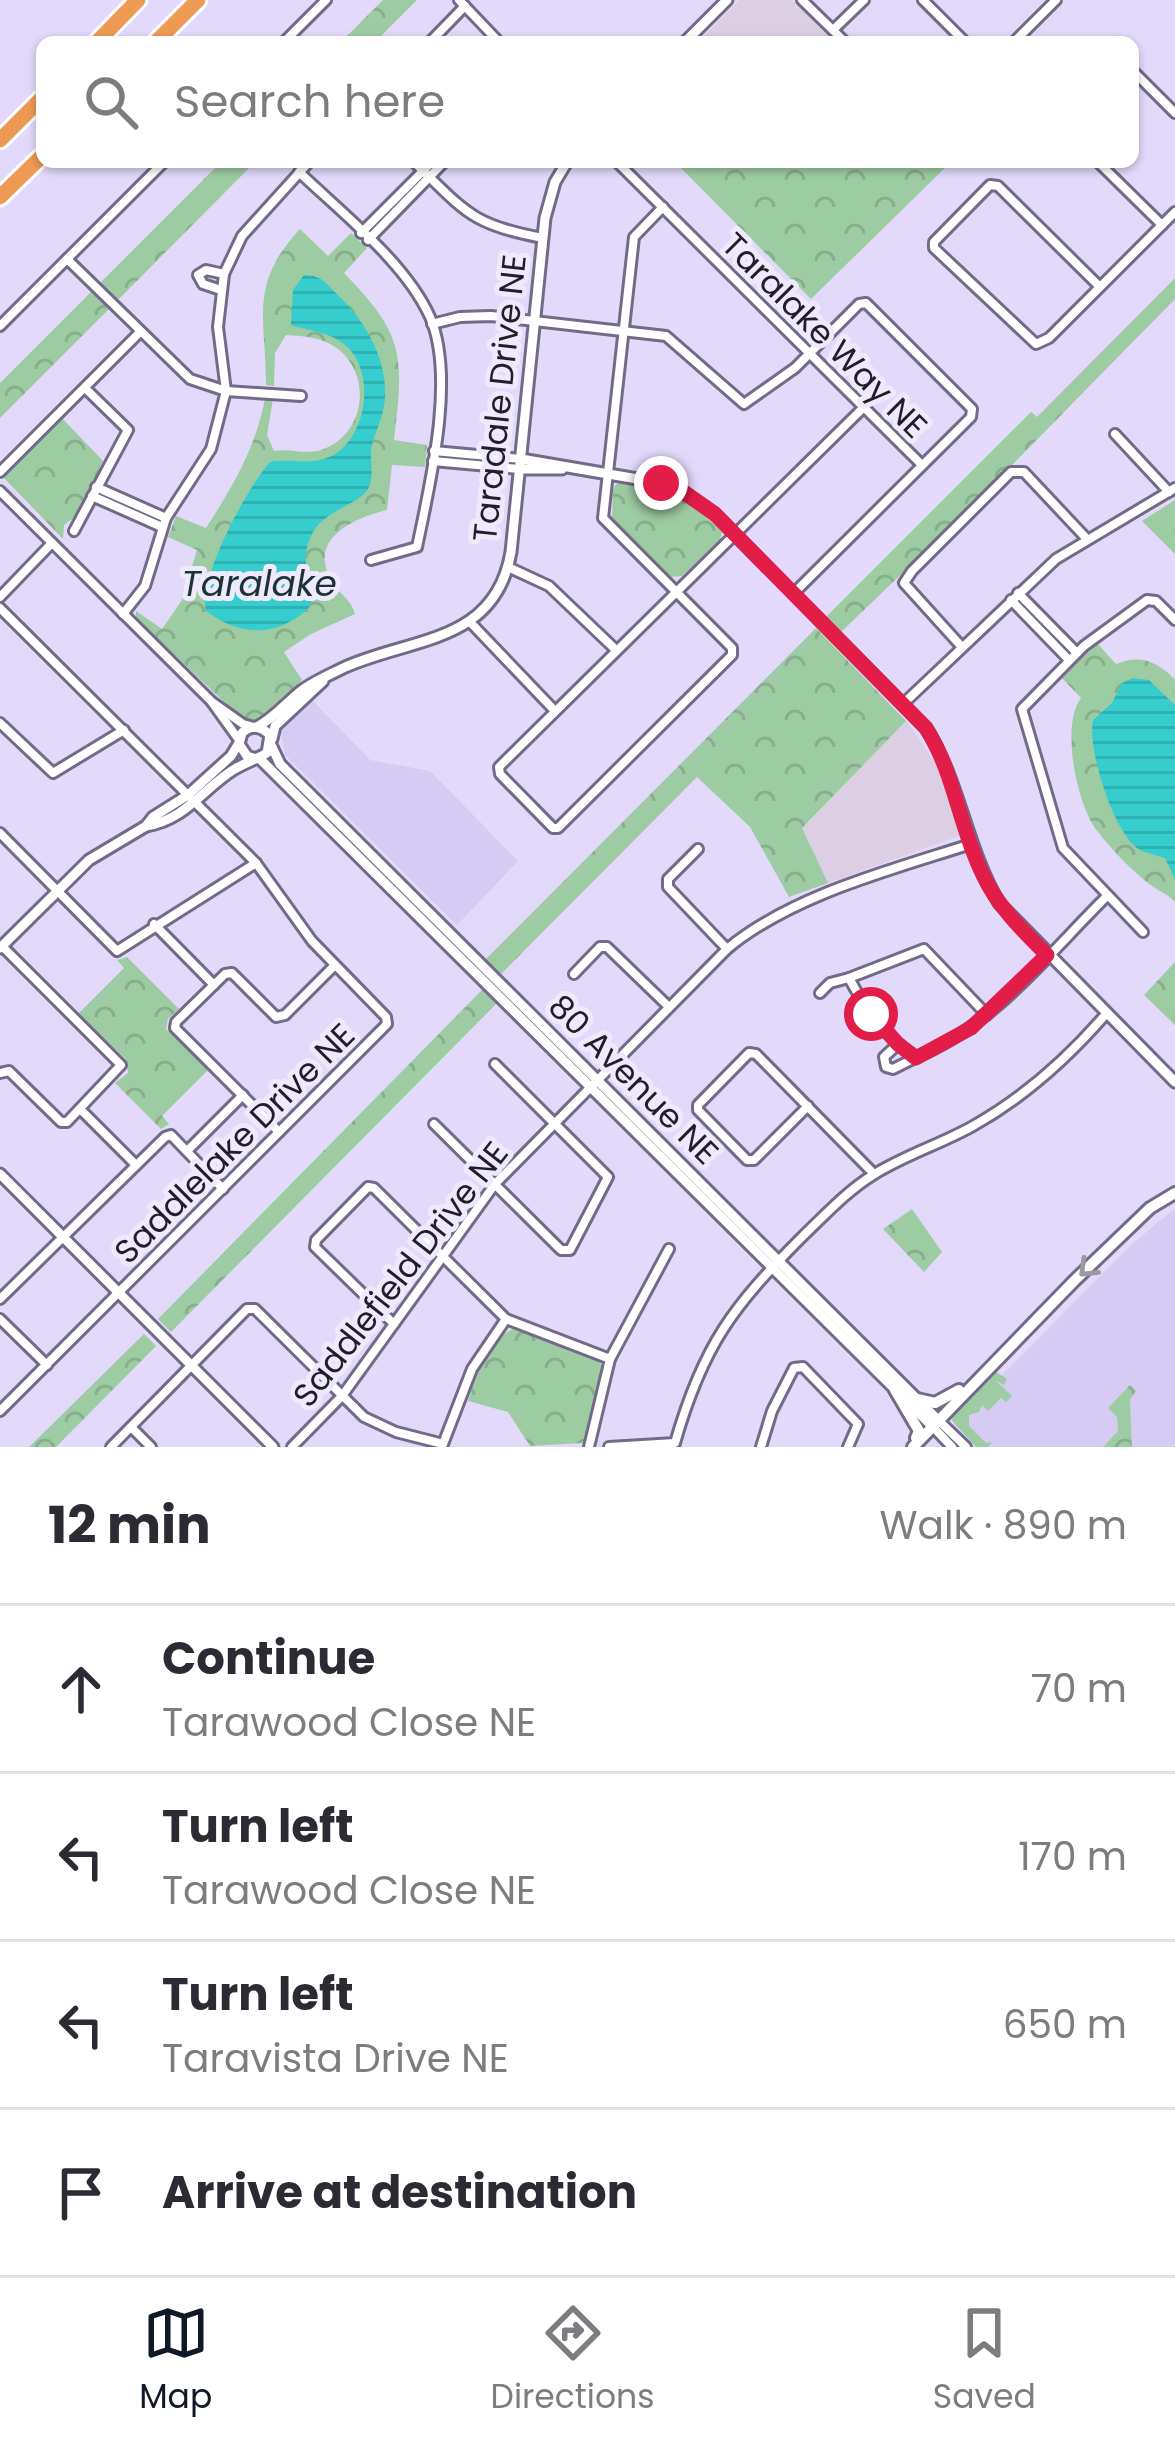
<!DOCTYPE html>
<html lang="en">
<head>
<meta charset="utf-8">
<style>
  :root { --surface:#fff; --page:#f2f2f3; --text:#2b2b33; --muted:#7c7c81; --line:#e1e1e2; --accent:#111827 }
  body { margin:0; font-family:Poppins,sans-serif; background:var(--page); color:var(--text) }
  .stop { position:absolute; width:36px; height:36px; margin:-27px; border:9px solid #e11d48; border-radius:50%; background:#fff }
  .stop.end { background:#e11d48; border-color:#fff; box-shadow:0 3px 12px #0008 }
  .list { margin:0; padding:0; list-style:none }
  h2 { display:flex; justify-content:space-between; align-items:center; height:156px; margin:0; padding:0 48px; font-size:51px }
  h2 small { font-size:39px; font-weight:400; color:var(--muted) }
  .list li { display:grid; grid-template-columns:78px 1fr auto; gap:36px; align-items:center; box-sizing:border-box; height:168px; padding:0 48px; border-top:3px solid var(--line) }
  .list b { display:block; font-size:45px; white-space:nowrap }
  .list p { margin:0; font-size:39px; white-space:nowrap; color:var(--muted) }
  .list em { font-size:39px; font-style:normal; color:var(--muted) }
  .icon { flex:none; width:66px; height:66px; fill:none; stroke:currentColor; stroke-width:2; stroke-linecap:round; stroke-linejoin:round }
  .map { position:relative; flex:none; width:1175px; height:1447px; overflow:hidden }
  .search { position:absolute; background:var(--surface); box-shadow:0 3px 9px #0004; left:36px; right:36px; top:36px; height:132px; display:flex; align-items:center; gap:30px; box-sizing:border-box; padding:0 42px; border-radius:18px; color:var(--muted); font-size:45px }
  .sheet { height:828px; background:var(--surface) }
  nav { display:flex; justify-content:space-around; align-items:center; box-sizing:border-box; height:168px; border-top:3px solid var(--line); background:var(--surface); font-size:33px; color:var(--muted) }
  nav a { display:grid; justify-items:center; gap:6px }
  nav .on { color:var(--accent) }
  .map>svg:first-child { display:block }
  .built { fill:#d5cbf3 }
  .education { fill:#ddcfe3 }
  .grass { fill:#9ecca2 }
  .forest { fill:url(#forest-crowns) }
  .water { fill:url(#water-rules) }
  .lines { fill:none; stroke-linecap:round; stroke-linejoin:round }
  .minor-casing { stroke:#726a87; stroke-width:14 }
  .tertiary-casing { stroke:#726a87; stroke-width:15 }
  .secondary-casing { stroke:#726a87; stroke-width:16 }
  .motorway-casing { stroke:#fff; stroke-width:21 }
  .minor { stroke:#fff; stroke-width:8 }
  .tertiary { stroke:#fff; stroke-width:9 }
  .secondary { stroke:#fff; stroke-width:10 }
  .motorway { stroke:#ee9a54; stroke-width:15 }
  .oneway { stroke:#9b9a9f }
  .route { stroke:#e11d48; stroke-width:15 }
  .labels { text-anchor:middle; stroke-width:10; stroke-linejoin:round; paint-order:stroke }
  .street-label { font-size:33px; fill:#211e2a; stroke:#eee9fd }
  .water-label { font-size:36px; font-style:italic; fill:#1b3333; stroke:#eee9fd }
</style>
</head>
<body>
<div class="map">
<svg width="1175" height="1447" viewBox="0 0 1175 1447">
  <defs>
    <pattern id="forest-crowns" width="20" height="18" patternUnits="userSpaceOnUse" patternTransform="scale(3)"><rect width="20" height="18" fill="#9ecca2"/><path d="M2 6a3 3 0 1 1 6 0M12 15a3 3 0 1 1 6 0" fill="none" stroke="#88af8c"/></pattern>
    <pattern id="water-rules" width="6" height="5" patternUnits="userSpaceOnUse" patternTransform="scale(3)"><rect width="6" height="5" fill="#35cdce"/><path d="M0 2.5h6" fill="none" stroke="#2fb0b1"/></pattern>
  </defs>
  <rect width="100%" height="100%" fill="#e2d9fb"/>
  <!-- built -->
  <g class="built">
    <path d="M312,700L370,760L430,771L518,861L457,925L285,755L281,731Z"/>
    <path d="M1175,1208V1447H1132L1130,1399L1117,1417L1118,1432L1103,1447H976L953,1424L1130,1246Z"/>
  </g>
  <!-- education -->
  <g class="education">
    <path d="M739,0H792L834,42H698Z"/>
    <path d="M906,721L938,766L959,836L828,883L802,828Z"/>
  </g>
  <!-- grass -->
  <path class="grass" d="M995,1371L1007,1379L1004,1385L995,1380L1012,1396L1006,1402L1001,1398L988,1411L982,1405L979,1412L969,1415V1426L986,1443L992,1442L988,1447H976L949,1417Z"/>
  <!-- forest -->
  <g class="forest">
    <path d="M383,0H417L375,42H341Z"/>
    <path d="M221,162H255L118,300L100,283Z"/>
    <path d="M675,162H951L811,299Z"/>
    <path d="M300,229L328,256L351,233L367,248L344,273C405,335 404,356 394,440L427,445L425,467L392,465L387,510C354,518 305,539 333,583C341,596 351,599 355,614L311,634L284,652L302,680L262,721H244L136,618V611L162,629L182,600L197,550L168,537L176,516L206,528C233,486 255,449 265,399H273L267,435L274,451C289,448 305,455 321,450C367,435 374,370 332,345C318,337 302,336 286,335L275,353L274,386L266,385C266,317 248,285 300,229Z"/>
    <path d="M1175,278V299L963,515L841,632L826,617L1031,412L1037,417Z"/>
    <path d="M92,291L109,309L0,418V383Z"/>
    <path d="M62,418L103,461L79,514L64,525L63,539L4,478Z"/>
    <path d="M618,482C659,481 694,503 722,532L720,540L682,576L670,577L612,518L613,489Z"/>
    <path d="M1175,500V554L1142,521Z"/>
    <path d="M816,628L906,721L802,828L828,883L789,897L750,827L697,777L501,974L486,959Z"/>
    <path d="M1097,643L1116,664C1141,654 1156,661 1175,679V902C1168,894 1160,892 1152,886C1133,872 1112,850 1098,832C1077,807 1060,725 1081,698L1062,678Z"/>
    <path d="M127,957L179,1009L168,1019L166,1029L208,1070L162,1116L169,1124L161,1129L115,1083L128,1073L126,1059L78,1014L124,968L117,960Z"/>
    <path d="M1175,962V1025L1144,995Z"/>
    <path d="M484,988L498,1002L171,1332L158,1319Z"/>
    <path d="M912,1209L942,1252L924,1272L883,1229Z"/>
    <path d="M513,1329L599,1361L603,1368L584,1443L530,1446L508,1412L468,1401C476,1377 488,1339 513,1329Z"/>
    <path d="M144,1334L156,1346L56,1447H29Z"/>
    <path d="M1130,1385L1136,1391L1130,1399L1132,1447H1103L1118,1431L1117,1417L1108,1408Z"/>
  </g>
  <!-- water -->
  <g class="water">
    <path d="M304,275C323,275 328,286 341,298C370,327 394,372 382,415C379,426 373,438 371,450C370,462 374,475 369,487C362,504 326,509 313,532C295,565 317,586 311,603C308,611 298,617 291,621C263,638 231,630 206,611C197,580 248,486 270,462C292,458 314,467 335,454C368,433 376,370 344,344C329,332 309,331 291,325L293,290Z"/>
    <path d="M1133,678L1149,680L1175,705V879L1165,858C1156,855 1144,853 1137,848C1113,830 1087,749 1093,720L1112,703L1122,683Z"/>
  </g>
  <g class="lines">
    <!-- minor casing -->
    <g class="minor-casing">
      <g id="minor">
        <path d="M459,0L499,42"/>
        <path d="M802,0L845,42"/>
        <path d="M923,0L965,42"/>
        <path d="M833,30L864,0"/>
        <path d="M284,42L326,0"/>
        <path d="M430,42L465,6"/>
        <path d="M1014,42L1056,0"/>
        <path d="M1133,71L1175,113"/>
        <path d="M414,162C465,211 471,225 543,238"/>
        <path d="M617,162L922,465"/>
        <path d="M1098,162L1162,225"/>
        <path d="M299,172C342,213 406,263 430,317C456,377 430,484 417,547L371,560"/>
        <path d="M663,207L634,237L603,518L732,648V655L558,828H553L500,774L499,767L863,408"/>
        <path d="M361,233L432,162"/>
        <path d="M368,240L444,162"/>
        <path d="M67,259L190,379L226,391L301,396"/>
        <path d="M1100,287L998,186L990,185L934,242V248L1036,344L1049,338L1175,212"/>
        <path d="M221,290L203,284L198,275L206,270L224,274"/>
        <path d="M432,324L460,317L491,316L666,336L744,404L795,368L859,304L866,303L972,409L971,417L794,593"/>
        <path d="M0,326L164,162"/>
        <path d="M1115,434L1169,492"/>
        <path d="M434,451L521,459"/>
        <path d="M433,461L520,469"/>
        <path d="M0,472L139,333"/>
        <path d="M96,487L166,518"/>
        <path d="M0,491L211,701L239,740"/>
        <path d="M92,496L162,527"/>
        <path d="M74,531L128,430L85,388"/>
        <path d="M508,567L549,586L616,650"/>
        <path d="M1018,593L1077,653"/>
        <path d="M0,597L52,543"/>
        <path d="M1011,600L1069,660"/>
        <path d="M0,608L256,863L312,941L386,1017L387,1024L0,1411"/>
        <path d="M123,614L145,586L166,518L211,449L226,391L218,327L224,274L242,236L309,162"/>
        <path d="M470,622L555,711"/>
        <path d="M961,646L904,583L912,571L1011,472H1024L1086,538"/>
        <path d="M212,702L243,724L254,727"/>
        <path d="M904,703L1056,559L1175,488"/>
        <path d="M0,723L53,773L124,730"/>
        <path d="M0,833L117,951L256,863"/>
        <path d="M698,849L668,879V887L727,949"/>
        <path d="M154,924L214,985"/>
        <path d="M1143,932L1063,848L1022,709L1084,646L1147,600L1156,601L1175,620"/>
        <path d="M574,974L600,947H607L669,1007"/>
        <path d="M820,993L830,983L849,978"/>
        <path d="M987,1015L924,949L849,978C865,1008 887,1039 916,1057C993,1027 1049,953 1107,896"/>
        <path d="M898,1044L884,1057L886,1067L893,1069L915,1058"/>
        <path d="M0,1073L9,1071L61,1122H67L121,1065L2,946"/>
        <path d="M808,1106L754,1160H747L698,1110V1105L749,1053L756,1054L874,1174"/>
        <path d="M80,1109L136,1165"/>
        <path d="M434,1124L561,1250H570L608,1177L495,1064"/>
        <path d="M279,1132L175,1028L176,1022L225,974L232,973L276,1017L285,1015L334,966"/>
        <path d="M187,1151L243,1095"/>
        <path d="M0,1299L165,1137L171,1135L223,1189"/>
        <path d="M0,1319L47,1365"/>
        <path d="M394,1324L315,1247L316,1240L368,1187L374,1188L506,1319L610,1359"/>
        <path d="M938,1420L966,1447"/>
        <path d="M131,1427L151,1447"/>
        <path d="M933,1427L952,1447"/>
        <path d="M111,1447L247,1309H255L364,1417L396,1432L443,1444L472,1369L506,1319"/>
        <path d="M292,1447L342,1396L495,1184L727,949C792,895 891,870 971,844"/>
        <path d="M589,1447L610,1359L669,1249"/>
        <path d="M609,1447L675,1443C703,1345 733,1306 804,1235C826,1214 847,1191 873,1175C905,1155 941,1144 973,1126C1025,1097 1067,1059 1106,1014"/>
        <path d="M761,1447L772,1411L794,1368L803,1367L858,1424L848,1447"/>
      </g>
    </g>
    <!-- tertiary casing -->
    <g class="tertiary-casing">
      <g id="tertiary">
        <path d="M685,42L727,0"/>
        <path d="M521,459L661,483L685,493L715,514L926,728C960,782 966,847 999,903L1175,1082"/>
        <path d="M520,469H562"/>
        <path d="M257,727C274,718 286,703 301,691C313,682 329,675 343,668C410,637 495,645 511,552L545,218L555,182L567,162"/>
        <path d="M272,739L275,726L323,681"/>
        <path d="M271,745L280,764L938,1420"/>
        <path d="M259,758L932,1426"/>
        <path d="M146,826C185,820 203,789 233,770C244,763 257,759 267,753L270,735C261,726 251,724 242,733L239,744L247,756L256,759"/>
        <path d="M0,948L89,860L146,826L153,817L188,795L231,756L239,743"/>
        <path d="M0,1174L273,1447"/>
      </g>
    </g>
    <!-- secondary casing -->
    <g class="secondary-casing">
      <g id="secondary">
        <path d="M895,1390L919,1431L916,1438"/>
        <path d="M917,1399L935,1403L959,1390"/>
        <path d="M913,1447L1074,1281L1150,1208L1175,1193"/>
      </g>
    </g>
    <!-- motorway casing -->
    <g class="motorway-casing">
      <g id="motorway">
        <path d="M97,42L138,0"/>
        <path d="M156,42L198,0"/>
        <path d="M0,140L42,98"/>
        <path d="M0,197L42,156"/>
      </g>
    </g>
    <!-- minor -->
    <use href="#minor" class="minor"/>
    <!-- tertiary -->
    <use href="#tertiary" class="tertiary"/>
    <!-- secondary -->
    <use href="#secondary" class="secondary"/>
    <!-- motorway -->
    <use href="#motorway" class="motorway"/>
  </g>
  <!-- one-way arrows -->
  <defs><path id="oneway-chevron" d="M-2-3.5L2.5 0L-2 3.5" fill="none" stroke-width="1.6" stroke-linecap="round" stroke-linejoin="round" transform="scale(3)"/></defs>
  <use class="oneway" href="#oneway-chevron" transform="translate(1087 1269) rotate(136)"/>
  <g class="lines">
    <!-- route -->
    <path class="route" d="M661,483L685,493L715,514L926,728C955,774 959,827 983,875C998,907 1023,931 1047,955L971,1028L916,1058L898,1044L871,1014"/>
  </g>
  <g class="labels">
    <!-- street labels -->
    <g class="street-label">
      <text transform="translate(825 335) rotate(45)" y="12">Taralake Way NE</text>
      <text transform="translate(499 398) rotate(-84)" y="12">Taradale Drive NE</text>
      <text transform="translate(634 1079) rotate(45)" y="12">80 Avenue NE</text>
      <text transform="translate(234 1143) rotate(-45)" y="12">Saddlelake Drive NE</text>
      <text transform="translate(400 1274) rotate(-52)" y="12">Saddlefield Drive NE</text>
    </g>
    <!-- water labels -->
    <g class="water-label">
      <text x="259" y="596">Taralake</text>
    </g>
  </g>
</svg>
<div class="stop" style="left:871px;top:1014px"></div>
<div class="stop end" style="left:661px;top:483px"></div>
<div class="search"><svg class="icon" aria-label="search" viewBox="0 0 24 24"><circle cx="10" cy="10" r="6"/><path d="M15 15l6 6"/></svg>Search here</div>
</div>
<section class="sheet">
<h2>12 min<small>Walk · 890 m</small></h2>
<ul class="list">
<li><svg class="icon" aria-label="ahead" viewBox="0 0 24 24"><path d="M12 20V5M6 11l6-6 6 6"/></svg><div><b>Continue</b><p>Tarawood Close NE</p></div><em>70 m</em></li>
<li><svg class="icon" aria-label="left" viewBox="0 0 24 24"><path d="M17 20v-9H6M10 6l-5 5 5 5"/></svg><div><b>Turn left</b><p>Tarawood Close NE</p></div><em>170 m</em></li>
<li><svg class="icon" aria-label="left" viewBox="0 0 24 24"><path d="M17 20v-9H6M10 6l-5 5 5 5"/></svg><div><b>Turn left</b><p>Taravista Drive NE</p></div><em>650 m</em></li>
<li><svg class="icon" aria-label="arrive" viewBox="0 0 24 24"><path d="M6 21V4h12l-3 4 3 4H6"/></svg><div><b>Arrive at destination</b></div></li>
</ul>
</section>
<nav>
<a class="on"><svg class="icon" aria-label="map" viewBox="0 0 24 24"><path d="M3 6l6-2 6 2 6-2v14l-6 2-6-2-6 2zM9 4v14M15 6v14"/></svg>Map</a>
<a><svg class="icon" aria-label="directions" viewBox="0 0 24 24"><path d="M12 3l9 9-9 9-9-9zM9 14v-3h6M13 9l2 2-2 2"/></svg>Directions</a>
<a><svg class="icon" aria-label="saved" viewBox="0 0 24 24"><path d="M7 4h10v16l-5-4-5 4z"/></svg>Saved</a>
</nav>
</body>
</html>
